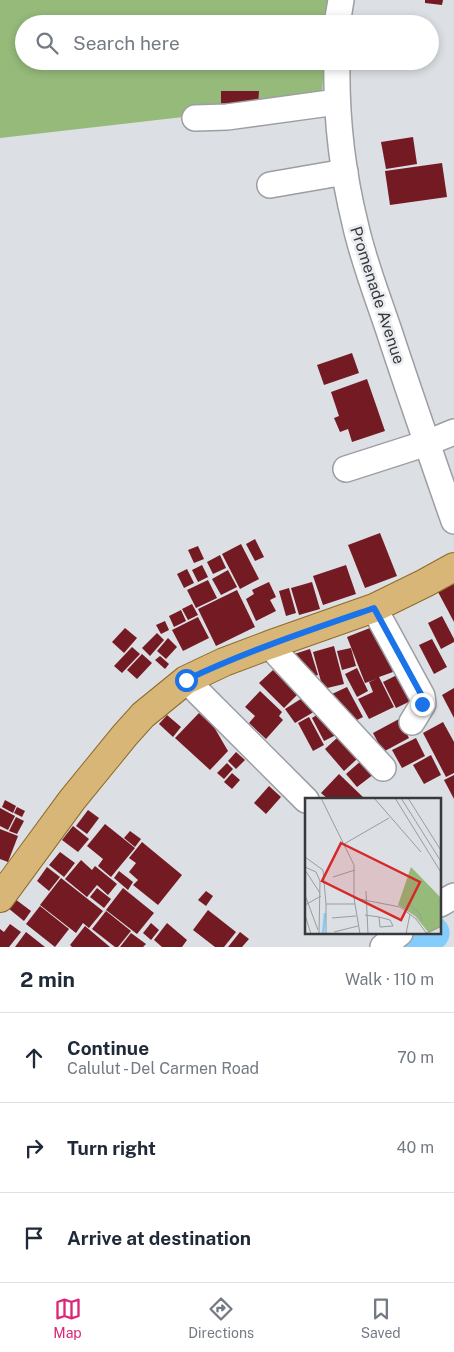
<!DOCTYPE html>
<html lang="en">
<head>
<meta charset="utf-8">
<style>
  :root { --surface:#fff; --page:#f6f6f7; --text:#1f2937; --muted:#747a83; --line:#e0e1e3; --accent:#db2777 }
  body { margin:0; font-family:"Public Sans",sans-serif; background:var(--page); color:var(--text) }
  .stop { position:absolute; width:15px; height:15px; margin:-11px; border:4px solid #1a73e8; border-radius:50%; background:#fff }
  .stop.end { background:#1a73e8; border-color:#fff; box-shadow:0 1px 5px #0008 }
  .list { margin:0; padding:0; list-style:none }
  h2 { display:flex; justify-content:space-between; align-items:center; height:65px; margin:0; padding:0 20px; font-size:21px }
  h2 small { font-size:16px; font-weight:400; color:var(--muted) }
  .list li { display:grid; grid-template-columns:32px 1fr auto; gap:15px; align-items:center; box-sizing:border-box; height:90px; padding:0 20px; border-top:1px solid var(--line) }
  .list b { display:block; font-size:19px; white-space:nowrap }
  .list p { margin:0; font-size:16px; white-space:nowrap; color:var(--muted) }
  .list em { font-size:16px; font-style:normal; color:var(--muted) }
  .icon { flex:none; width:28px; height:28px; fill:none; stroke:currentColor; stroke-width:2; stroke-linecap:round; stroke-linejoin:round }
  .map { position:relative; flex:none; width:454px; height:947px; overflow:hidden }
  .search { position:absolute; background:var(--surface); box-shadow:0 2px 8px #0003; left:15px; right:15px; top:15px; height:55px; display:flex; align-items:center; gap:12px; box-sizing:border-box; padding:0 18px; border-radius:28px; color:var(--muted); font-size:19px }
  .sheet { height:335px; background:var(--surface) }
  nav { display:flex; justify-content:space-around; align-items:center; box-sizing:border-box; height:70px; border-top:1px solid var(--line); background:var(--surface); font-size:14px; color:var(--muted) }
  nav a { display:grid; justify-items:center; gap:2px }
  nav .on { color:var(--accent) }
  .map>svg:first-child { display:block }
  .green { fill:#95ba7a }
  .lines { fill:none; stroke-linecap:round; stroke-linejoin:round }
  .river { stroke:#84ccfb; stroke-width:35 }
  .building { fill:#741a23 }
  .minor-casing { stroke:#9c9ea3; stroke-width:28 }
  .major-casing { stroke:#8e6b27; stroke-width:30 }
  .minor { stroke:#fff; stroke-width:25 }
  .major { stroke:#d7b677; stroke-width:28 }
  .route { stroke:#1a73e8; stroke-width:6 }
  .labels { text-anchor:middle; stroke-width:5; stroke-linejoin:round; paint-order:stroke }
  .street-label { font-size:16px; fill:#38393a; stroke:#e9ecf0 }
  .inset-river { fill:none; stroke:#84ccfb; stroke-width:2.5 }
  .inset-road { fill:none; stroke:#9a9d9f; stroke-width:1 }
  .view { fill:#d62828; fill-opacity:0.15; stroke:#d62828; stroke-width:2.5 }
  .inset-edge { fill:none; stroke:#38393a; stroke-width:2.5 }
</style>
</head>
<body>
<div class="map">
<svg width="454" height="947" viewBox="0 0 454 947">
  <rect width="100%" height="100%" fill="#dcdfe3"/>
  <!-- green -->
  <path class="green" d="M0,0H328L327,24H24V61H324L322,97L253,109L0,138Z"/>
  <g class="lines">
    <!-- river -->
    <path class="river" d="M414,947L432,933"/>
  </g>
  <!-- building -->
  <g class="building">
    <path d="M425,0H443L442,5L425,3Z"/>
    <path d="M221,91H259L258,105H221Z"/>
    <path d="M413,137L417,164L386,169L381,142Z"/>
    <path d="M442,163L447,197L390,205L385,171Z"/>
    <path d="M352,353L359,373L324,385L317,365Z"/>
    <path d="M367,379L385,431L352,442L348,429L340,432L334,418L339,416L331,392Z"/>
    <path d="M380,533L397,576L365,588L348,545Z"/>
    <path d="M255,539L264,557L255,561L246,544Z"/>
    <path d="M241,544L259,579L240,589L222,554Z"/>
    <path d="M198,546L204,559L194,563L188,550Z"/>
    <path d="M220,555L226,568L213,574L207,562Z"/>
    <path d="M202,565L208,577L198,582L192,570Z"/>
    <path d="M346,565L356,594L323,605L313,576Z"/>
    <path d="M187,569L194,583L184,588L177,574Z"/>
    <path d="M228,570L237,587L221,595L212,579Z"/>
    <path d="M208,580L217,598L196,608L187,590Z"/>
    <path d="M269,582L276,597L270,600L276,611L256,621L246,599L254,594L252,590Z"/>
    <path d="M312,582L320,609L299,615L291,588Z"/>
    <path d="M454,584V622L438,592Z"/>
    <path d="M289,588L296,613L286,616L279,591Z"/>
    <path d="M237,590L255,627L216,646L198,609Z"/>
    <path d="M192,604L198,615L188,620L182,609Z"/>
    <path d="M181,610L186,621L174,627L169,616Z"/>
    <path d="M442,616L454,639V642L441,649L428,623Z"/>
    <path d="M198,617L209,638L183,651L172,630Z"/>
    <path d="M165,621L169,630L161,634L156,625Z"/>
    <path d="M375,626L393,672L379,677L394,707L369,719L358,699L373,692L369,682L377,679L365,683L347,637Z"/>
    <path d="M125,628L137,638L124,653L112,642Z"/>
    <path d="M157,633L164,640L150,656L142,648Z"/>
    <path d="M168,638L177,647L166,659L157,651Z"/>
    <path d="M432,639L447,667L434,674L419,645Z"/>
    <path d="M334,646L344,684L323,689L313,652Z"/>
    <path d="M132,647L140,654L122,673L114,666Z"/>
    <path d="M351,648L356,666L342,670L337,651Z"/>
    <path d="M310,649L318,675L309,678L291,655Z"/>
    <path d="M142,654L152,663L137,679L127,670Z"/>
    <path d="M160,656L169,664L165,669L155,660Z"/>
    <path d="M357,668L368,691L357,697L345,674Z"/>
    <path d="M273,670L297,695L284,708L259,683Z"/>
    <path d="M403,672L417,698L396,708L383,682Z"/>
    <path d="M347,687L363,717L347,725L332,694Z"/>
    <path d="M454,688V718L442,695Z"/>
    <path d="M260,691L282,712L279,716L283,720L266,739L249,723L255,716L245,707Z"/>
    <path d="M307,695L317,710L295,723L285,709Z"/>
    <path d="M323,711L336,735L324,741L312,718Z"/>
    <path d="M199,713L214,727L228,751L210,770L175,738Z"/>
    <path d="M167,715L181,727L173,737L159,724Z"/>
    <path d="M309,717L324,745L313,751L298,723Z"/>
    <path d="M399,719L409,738L383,752L373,733Z"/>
    <path d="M443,722L454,742V773L446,777L423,733Z"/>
    <path d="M338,737L357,759L344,771L325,749Z"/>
    <path d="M416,738L425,756L402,768L392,750Z"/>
    <path d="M236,752L245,760L236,769L228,761Z"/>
    <path d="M431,755L441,775L424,784L413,765Z"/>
    <path d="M362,760L374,774L357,787L346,774Z"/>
    <path d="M227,763L233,769L224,779L217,773Z"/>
    <path d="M232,773L240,780L232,789L224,782Z"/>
    <path d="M339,774L365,799H328L321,793Z"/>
    <path d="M454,775V799L444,780Z"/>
    <path d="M269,786L281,797L266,814L254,803Z"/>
    <path d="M5,800L16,806L13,813L2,807Z"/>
    <path d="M17,807L25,811L22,817L14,813Z"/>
    <path d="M0,808L15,816L8,830L0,826Z"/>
    <path d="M88,810L99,818L87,834L76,826Z"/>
    <path d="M16,817L24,821L17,834L9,831Z"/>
    <path d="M105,824L135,848L111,877L98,866L103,859L87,846Z"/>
    <path d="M73,826L89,839L78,852L62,840Z"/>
    <path d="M0,829L18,836L8,862L0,859Z"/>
    <path d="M130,831L141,839L135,847L124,838Z"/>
    <path d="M142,842L182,875L158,905L133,885L138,880L129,872L136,863L129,858Z"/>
    <path d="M60,852L75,863L64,877L49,865Z"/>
    <path d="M81,860L92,870L95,866L117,884L108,895L97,885L87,897L65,879Z"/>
    <path d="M47,867L60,877L49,891L37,881Z"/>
    <path d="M119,871L133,882L128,890L114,878Z"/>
    <path d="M61,878L103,911L89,928L83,923L76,933L40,905Z"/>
    <path d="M97,888L111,899L104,908L90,897Z"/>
    <path d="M123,888L154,913L137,934L106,910Z"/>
    <path d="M206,891L213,896L206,906L198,900Z"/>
    <path d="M15,899L31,911L24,921L8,908Z"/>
    <path d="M40,906L69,929L55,947L26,924Z"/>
    <path d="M208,910L236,932L224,947H215L193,930Z"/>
    <path d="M106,911L131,931L118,947H115L92,929Z"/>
    <path d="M151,923L159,930L151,940L143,933Z"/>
    <path d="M167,923L187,940L182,947H162L154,940Z"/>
    <path d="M10,924L21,932L9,947H0V929L4,932Z"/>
    <path d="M85,926L110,947H72L70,945Z"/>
    <path d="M26,932L45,947H15Z"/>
    <path d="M240,932L249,939L242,947H228Z"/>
    <path d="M131,933L146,944L143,947H120Z"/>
  </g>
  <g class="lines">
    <!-- minor casing -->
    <g class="minor-casing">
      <g id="minor">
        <path d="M337,24L341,0"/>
        <path d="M337,61C336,115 342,170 355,223C363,260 377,295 389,331C410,395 432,458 454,521"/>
        <path d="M195,118L227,117L337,102"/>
        <path d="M270,185L345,172"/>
        <path d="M346,469L427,443L454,432"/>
        <path d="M374,608L422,696L423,704L412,722"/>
        <path d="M269,645L383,768"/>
        <path d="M186,680L306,800"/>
        <path d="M440,904L454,896"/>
        <path d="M383,947L400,933"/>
      </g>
    </g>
    <!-- major casing -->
    <g class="major-casing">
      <path id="major" d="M0,898L72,800L125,735L143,715L186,680L224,662L269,645L374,608L425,583L454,567"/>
    </g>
    <!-- minor -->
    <use href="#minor" class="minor"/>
    <!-- major -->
    <use href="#major" class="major"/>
  </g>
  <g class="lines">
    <!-- route -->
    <path class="route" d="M186,680C247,651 310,630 374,608L422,696V704"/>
  </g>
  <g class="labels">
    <!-- street labels -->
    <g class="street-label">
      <text transform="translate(378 295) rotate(72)" y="6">Promenade Avenue</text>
    </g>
  </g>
  <!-- overview -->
  <g transform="translate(305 798)">
    <rect width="136" height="136" fill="#dcdfe3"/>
    <path d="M106,69L136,100V129L124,135L110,118L93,107Z" fill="#95ba7a"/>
    <path class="inset-river" d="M18,136L20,115"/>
    <path class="inset-road" d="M16,0L49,67V100L55,136M69,0L116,54M90,0L137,76M96,0L137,65M103,0L137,54M39,46L84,20M0,59L18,72L21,106H50M0,69L11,74L15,83L14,136M0,72L15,95M28,79L50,72M61,93L63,136M0,97L13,132M49,100L95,109L111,121L122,136M0,107L16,98M105,107L115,116L117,123M0,117L6,136M60,117L74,119L85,122L88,128L75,129L74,119M27,120L51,118M29,134L53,128M121,135L137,128M21,136V106M101,136L105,116"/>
    <path class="view" d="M36,45L115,84L96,122L17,83Z"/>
    <rect width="136" height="136" class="inset-edge"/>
  </g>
</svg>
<div class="stop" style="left:186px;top:680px"></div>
<div class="stop end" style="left:422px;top:704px"></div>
<div class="search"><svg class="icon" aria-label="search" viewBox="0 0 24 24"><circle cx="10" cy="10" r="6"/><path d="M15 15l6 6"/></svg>Search here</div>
</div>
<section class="sheet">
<h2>2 min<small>Walk · 110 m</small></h2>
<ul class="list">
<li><svg class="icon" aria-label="ahead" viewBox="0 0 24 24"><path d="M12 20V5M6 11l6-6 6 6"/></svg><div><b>Continue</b><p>Calulut - Del Carmen Road</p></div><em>70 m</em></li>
<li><svg class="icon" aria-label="right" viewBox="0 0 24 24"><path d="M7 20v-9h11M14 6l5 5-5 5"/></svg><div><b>Turn right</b></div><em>40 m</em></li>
<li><svg class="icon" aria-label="arrive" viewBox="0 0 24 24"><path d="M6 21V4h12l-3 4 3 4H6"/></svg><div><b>Arrive at destination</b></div></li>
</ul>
</section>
<nav>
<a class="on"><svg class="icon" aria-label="map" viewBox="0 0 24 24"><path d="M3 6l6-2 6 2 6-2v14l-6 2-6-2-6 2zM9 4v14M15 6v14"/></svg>Map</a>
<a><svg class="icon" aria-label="directions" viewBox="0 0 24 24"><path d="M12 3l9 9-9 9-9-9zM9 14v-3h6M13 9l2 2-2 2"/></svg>Directions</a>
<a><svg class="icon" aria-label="saved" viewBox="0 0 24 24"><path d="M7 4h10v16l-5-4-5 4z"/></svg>Saved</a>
</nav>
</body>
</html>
